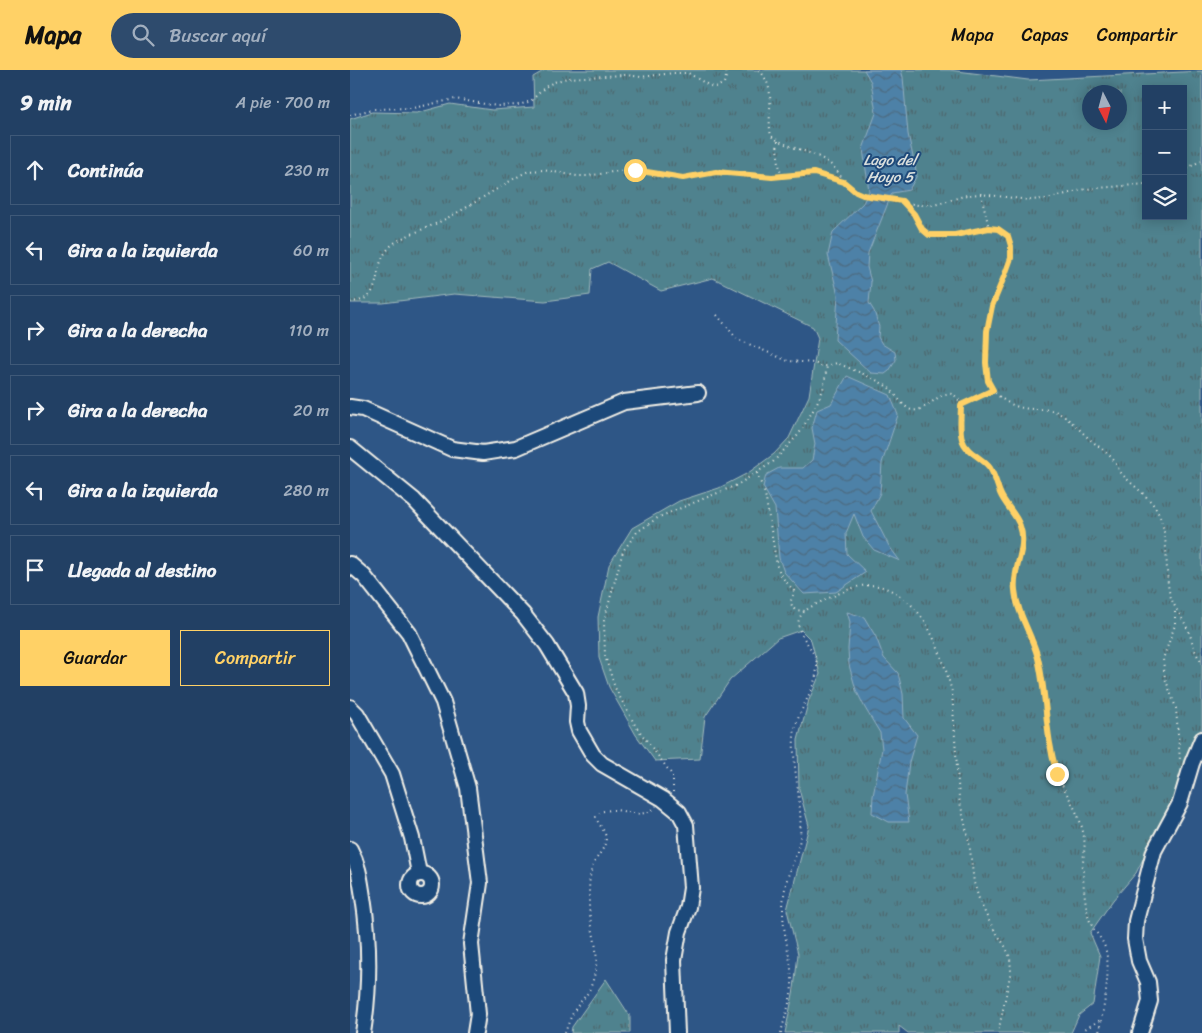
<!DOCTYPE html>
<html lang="es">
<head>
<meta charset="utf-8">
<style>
  :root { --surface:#224064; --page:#2e4b6d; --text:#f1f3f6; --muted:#a2afbf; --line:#3f5978; --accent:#ffd166 }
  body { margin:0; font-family:Sriracha,sans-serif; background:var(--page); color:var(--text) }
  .controls { position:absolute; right:15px; top:15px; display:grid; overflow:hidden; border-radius:0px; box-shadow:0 2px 12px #0003 }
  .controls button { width:45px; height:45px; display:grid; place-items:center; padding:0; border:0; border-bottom:1px solid var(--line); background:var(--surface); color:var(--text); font:25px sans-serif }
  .compass { position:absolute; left:732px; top:15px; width:45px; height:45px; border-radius:50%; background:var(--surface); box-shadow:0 2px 12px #0003; rotate:174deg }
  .stop { position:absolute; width:15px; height:15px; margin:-11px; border:4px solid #ffd166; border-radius:50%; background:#fff }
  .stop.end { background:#ffd166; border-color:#fff; box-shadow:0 1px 5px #0008 }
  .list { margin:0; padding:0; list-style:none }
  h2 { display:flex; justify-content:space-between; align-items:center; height:65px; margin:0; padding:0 20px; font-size:21px }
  h2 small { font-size:16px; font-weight:400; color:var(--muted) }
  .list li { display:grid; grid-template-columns:32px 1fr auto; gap:15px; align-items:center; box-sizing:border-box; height:70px; margin:0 10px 10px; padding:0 10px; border:1px solid var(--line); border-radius:0px }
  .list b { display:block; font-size:19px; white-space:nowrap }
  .list em { font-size:16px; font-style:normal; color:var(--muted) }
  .actions { display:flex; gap:10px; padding:15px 20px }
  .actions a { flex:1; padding:11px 0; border:1px solid var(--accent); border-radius:0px; text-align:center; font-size:18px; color:var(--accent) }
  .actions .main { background:var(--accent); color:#111 }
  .icon { flex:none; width:28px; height:28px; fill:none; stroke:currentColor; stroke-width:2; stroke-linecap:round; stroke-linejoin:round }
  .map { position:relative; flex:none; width:852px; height:963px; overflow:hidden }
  header { display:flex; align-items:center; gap:30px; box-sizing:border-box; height:70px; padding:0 25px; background:var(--accent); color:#111 }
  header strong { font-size:24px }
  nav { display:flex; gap:28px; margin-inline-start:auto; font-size:18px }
  .search { width:350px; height:45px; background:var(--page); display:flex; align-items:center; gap:12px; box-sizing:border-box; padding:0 18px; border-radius:28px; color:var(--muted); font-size:19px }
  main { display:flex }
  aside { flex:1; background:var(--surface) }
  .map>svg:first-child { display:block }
  .grass { fill:url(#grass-tufts); stroke:#a2babb; fill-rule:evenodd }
  .water { fill:url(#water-waves); stroke:#90aec1 }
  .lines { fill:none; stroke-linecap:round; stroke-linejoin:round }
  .minor-casing { stroke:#f4f1e8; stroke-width:18 }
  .path { stroke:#f4f1e8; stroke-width:2; stroke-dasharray:1 4; stroke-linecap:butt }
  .minor { stroke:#1f4a7a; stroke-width:14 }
  .route { stroke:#ffd166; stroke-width:6 }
  .labels { text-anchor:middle; stroke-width:4; stroke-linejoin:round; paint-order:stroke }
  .water-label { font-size:15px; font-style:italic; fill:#dbe0de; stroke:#1f4a7a }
</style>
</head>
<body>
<header>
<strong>Mapa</strong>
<div class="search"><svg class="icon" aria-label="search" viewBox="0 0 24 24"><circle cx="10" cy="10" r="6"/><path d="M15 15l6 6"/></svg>Buscar aquí</div>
<nav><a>Mapa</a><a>Capas</a><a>Compartir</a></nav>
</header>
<main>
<aside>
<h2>9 min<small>A pie · 700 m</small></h2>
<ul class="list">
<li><svg class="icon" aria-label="ahead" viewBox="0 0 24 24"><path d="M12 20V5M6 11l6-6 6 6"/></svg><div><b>Continúa</b></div><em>230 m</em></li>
<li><svg class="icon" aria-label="left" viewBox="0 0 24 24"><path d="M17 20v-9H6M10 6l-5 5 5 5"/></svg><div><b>Gira a la izquierda</b></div><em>60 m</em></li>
<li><svg class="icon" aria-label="right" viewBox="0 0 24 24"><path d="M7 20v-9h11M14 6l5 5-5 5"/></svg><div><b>Gira a la derecha</b></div><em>110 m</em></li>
<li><svg class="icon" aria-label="right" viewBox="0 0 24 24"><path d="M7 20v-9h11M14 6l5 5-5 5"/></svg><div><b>Gira a la derecha</b></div><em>20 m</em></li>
<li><svg class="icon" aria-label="left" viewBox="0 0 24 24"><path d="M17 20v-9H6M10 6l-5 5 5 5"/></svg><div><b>Gira a la izquierda</b></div><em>280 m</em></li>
<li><svg class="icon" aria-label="arrive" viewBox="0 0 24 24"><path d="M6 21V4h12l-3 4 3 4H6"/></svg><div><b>Llegada al destino</b></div></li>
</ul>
<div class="actions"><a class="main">Guardar</a><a>Compartir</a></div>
</aside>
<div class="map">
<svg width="852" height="963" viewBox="0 0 852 963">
  <defs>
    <pattern id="grass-tufts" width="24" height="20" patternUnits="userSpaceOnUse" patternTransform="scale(1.25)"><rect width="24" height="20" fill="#50828e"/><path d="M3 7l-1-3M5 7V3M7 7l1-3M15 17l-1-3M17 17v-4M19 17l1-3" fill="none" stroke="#4d686e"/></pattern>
    <pattern id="water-waves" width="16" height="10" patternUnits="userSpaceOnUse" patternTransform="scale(1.25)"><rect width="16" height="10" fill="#4e81a7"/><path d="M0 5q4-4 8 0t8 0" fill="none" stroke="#4c6a80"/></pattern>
  </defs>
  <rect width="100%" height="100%" fill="#2e5686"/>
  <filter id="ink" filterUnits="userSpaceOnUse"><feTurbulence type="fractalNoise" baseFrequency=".02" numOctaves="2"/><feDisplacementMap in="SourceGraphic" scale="10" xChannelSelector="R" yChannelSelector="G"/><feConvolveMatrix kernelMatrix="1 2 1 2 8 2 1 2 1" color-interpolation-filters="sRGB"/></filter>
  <g filter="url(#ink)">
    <!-- grass -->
    <g class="grass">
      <path d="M195,0H599L678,10L852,1V658L839,683L823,737L803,769L786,803L763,830L740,863L750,886L743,934L729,945L721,963H558L549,956V963H435L444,919L448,884L437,840L459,756L449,719L448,670L459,630L470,604L461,570L451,560L428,568L380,610L355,647L350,689L305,691L286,665L259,617L249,588L248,547L259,495L282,458L329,431L369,418L398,403L424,384L439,368L459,326L468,268L463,257L363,208L311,221L258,192L242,199L240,225L195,231L104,224L33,233H0V49L22,42L67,43L100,34L142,40L184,37L183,7ZM796,19H833V146H796ZM740,22H770V52H740Z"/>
      <path d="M256,909L280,946V963H221L222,957Z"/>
    </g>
    <!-- water -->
    <g class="water">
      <path d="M514,0H551L553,7L558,64L567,105L559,120L542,123L518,183L517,197L521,212L519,233L524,241L529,257L528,267L532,274L545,282L546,290L539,301L535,304L521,303L485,270L488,225L478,185L483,162L513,133L519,121L513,79L526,43L521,12Z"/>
      <path d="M497,306L540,325L548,345L532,393L530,423L521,441L539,476L550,491L524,480L513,467L504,444L496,463L497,484L516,502L486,522L454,524L434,502L429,488L425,438L413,417L416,405L429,398H453L462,390L465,374L462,358L467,340L481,334Z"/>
      <path d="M497,542L514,547L526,567L534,588L548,603L553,624L554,648L567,665L559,692L555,725L559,752H539L522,743L523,726L532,679L530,663L515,638L506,620L499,595L498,579L500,552Z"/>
    </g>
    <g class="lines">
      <!-- minor casing -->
      <g class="minor-casing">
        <g id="minor">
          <path d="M0,337L13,339L102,379L133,383L166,378L274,332L348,323"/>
          <path d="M0,378L64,430L173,544L197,575L226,623L228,636L227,652L229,661L243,685L252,694L313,729L329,742L336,755L341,818L338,837L329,862L324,890L327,963"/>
          <path d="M0,494L14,506L59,563L93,632L118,718L130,813L121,874L128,944L125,963"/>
          <path d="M0,637L7,644L42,704L62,768L69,803"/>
          <path d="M0,779C9,796 10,808 13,827C20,872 20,918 13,963"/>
          <circle cx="71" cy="815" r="11"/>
          <path d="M790,963L800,931L798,912L789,891L785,869L786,851L804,781L830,733L842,693L852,669"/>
        </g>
      </g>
      <!-- path -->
      <g class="path">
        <path d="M409,0C428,20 416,43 421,66C446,84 479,80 493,111"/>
        <path d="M0,45L23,39L63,38L105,29L147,36L169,35L181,31L195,17L204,12L217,8L276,5L291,7L323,3H338L360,16L367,17L374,13L376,7V0"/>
        <path d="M428,71L427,79L431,107"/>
        <path d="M833,101L852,90"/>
        <path d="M631,124L639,158"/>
        <path d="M552,131C556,135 559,138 562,142C568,150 570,162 580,165C602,171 642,147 657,165C672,184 646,218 641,237C637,255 632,293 638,312C643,325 660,336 673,338C684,340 697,338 707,342C718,348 727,357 736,366C745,374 754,380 762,388C766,393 768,399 772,404C781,414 793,422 802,433C821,457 814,493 819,521C823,538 833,547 839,562C843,573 844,583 852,592"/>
        <path d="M0,232C36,230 20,200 38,179C46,169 60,165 71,160C97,150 122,134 145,120C156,114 167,106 179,101L193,100L227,106H237L275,100H285L333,108L366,101L422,107L464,103L494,112L506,122L513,125L568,135H584L617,125L631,124L679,130L696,129L736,119L796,114"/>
        <path d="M367,245L387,269L438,291L465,293L470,296H477L487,293C503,300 526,308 539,318C546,324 553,338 562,340C577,344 595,311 608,329C617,341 607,360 613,373C619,384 633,388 640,398C646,406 647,416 651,425C656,435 666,445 670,456C679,481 659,506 666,533C671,553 684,569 689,590C695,625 695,662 704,696C712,721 731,741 734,768C736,778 732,790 733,800C733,815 735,831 738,845C741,860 753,867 756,881C761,904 753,940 749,963"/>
        <path d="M611,335L643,320"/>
        <path d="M407,403L415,424L427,496L432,507L444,521C443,530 437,530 445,540L455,541"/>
        <path d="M825,542V555L813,589L815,608L826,638L830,690"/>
        <path d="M323,722V706L285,655L265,618L255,586L254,551L273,481L287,462L309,447L387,415L423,392L449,364L465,337L473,320L477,296"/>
        <path d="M215,963C218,954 222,943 228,935C234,927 239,924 242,913C254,879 238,860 239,829C239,819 239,805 243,795C247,785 259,776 255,764C253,758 248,754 246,747L250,742C254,741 259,740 263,740C277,740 295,750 306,736"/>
        <path d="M431,963C435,945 443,926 442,908C440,885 433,863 433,840C433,828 435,815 439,803C443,791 449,780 450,767C453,733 442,700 444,666C446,640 467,621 467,595C466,578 442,562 450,547C455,538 467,534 475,530C508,514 527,506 558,532C581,551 595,594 602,622L609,728L619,771L624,813L630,832L640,853L655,876L660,887L661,901L648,963"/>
        <path d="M733,963L735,959L752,949"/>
      </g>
      <!-- minor -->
      <use href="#minor" class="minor"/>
    </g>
  </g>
  <g class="lines" filter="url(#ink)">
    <!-- route -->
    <path class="route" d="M285,100L333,108L366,102L422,107L464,103L494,112L506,122L513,125L552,131L564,144L572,159L579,165H605L639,158L648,159L658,166L661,176V188L656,202L642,236L637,261L636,293L638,311L643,320L611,335C611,346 609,358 612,369C616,383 632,387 640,398C645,406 647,415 650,423C655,435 666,444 670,456C678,478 662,498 665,520C667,544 682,564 688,588C697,626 695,666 707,704"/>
  </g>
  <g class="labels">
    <!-- water labels -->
    <g class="water-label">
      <text x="540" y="95">Lago del<tspan x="540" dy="17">Hoyo 5</tspan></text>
    </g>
  </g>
</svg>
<div class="controls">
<button>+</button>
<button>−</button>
<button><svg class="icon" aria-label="layers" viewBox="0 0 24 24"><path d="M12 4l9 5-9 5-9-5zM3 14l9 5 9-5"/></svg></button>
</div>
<svg class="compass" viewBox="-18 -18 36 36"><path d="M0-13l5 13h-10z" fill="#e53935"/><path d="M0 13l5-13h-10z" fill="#a2afbf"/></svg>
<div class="stop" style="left:285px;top:100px"></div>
<div class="stop end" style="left:707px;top:704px"></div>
</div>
</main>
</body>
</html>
